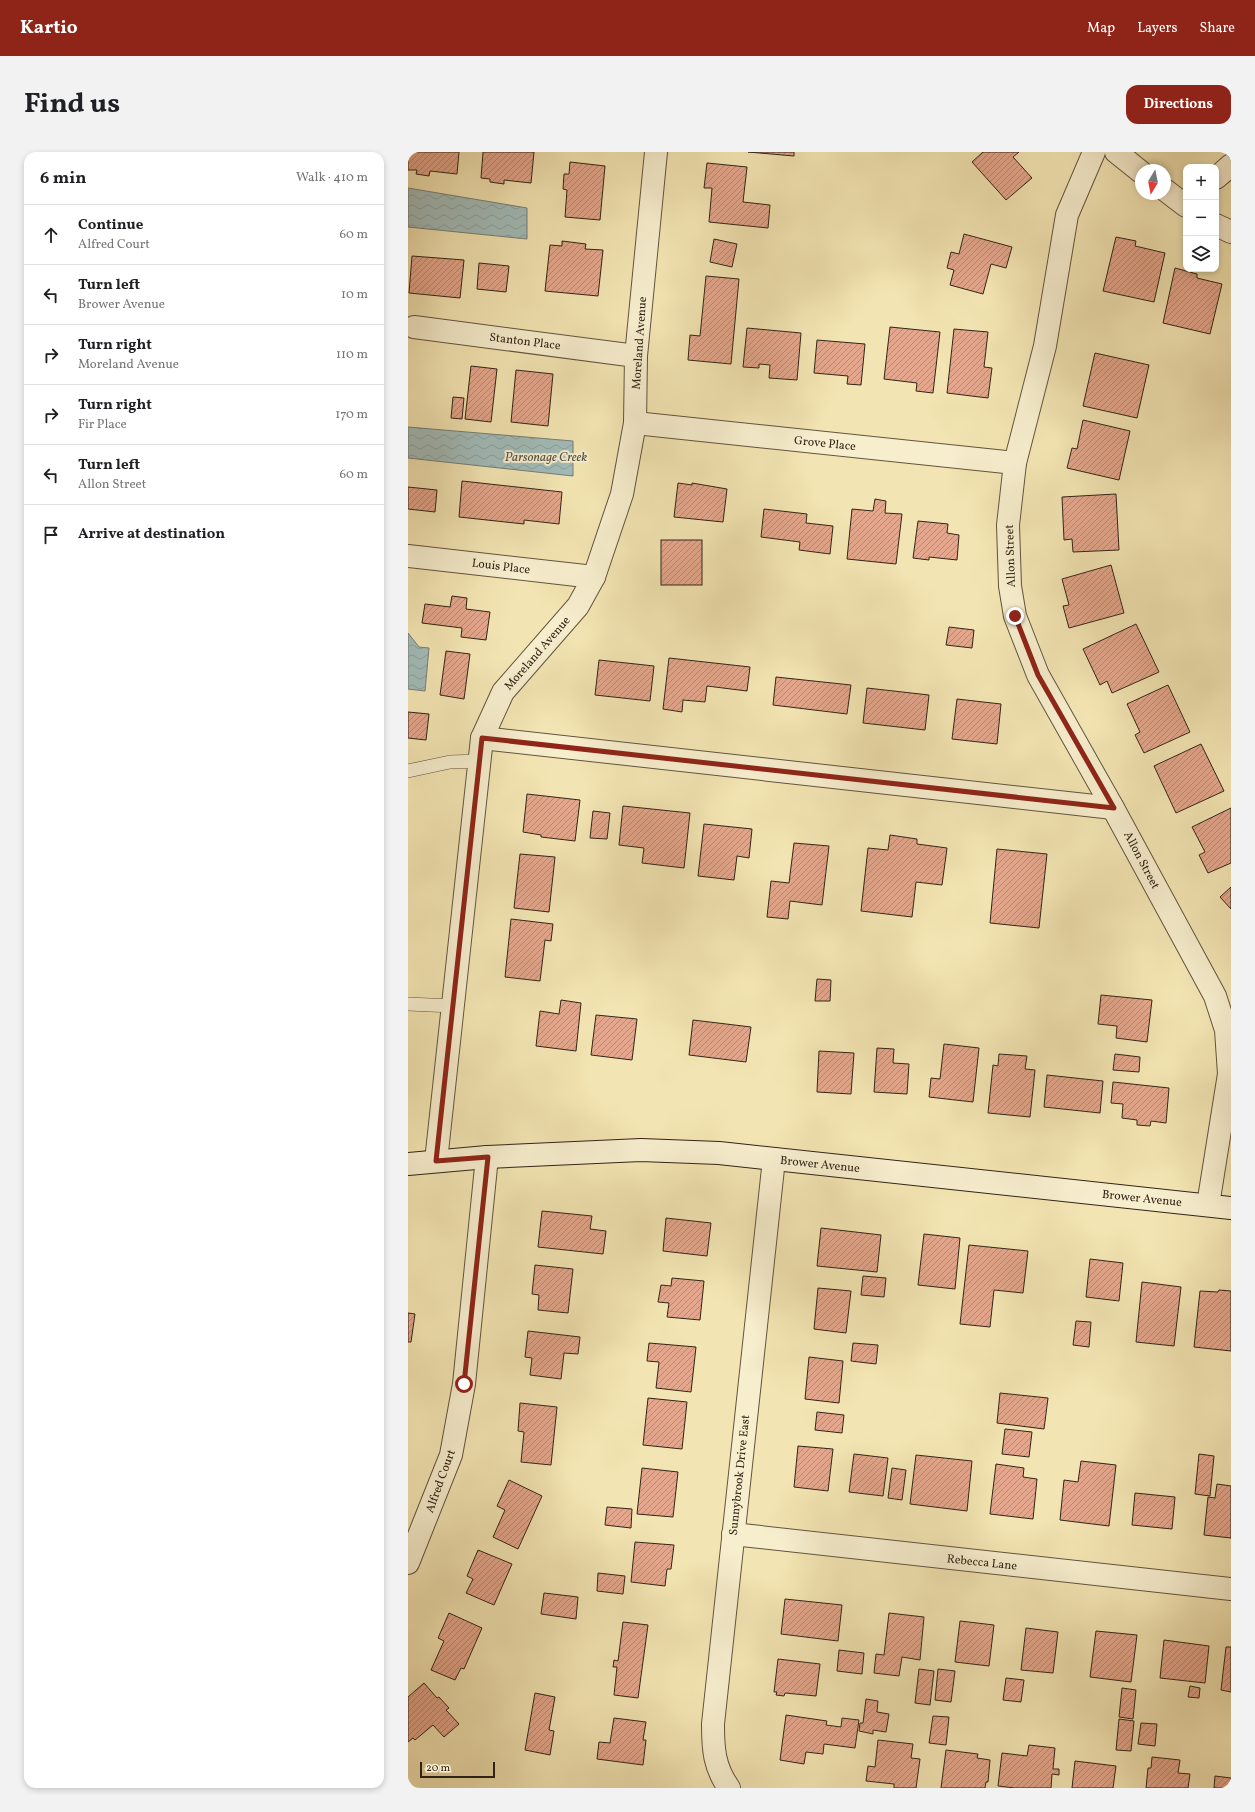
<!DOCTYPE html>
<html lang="en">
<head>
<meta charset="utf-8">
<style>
  :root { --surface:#fff; --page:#f2f2f2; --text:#202124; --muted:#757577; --line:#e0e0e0; --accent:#8f2418 }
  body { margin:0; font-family:Vollkorn,serif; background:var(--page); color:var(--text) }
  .controls { position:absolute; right:12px; top:12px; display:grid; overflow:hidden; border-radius:8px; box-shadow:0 2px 6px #0003 }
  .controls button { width:36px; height:36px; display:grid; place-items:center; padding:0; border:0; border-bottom:1px solid var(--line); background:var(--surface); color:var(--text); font:20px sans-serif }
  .compass { position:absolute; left:727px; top:12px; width:36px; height:36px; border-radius:50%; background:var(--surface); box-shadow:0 2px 6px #0003; rotate:190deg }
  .scale { position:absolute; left:12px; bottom:10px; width:75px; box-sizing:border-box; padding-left:4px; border:2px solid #312416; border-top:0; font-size:11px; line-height:14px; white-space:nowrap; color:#312416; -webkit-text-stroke:3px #f7eece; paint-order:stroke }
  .stop { position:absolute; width:12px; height:12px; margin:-9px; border:3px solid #8f2418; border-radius:50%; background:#fff }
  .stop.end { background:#8f2418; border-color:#fff; box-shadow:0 1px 4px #0008 }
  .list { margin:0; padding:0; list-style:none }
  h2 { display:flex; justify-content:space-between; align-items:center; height:52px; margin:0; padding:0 16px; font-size:17px }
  h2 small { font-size:13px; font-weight:400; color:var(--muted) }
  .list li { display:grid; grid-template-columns:26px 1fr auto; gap:12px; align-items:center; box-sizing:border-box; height:60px; padding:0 16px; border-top:1px solid var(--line) }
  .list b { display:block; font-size:15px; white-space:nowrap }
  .list p { margin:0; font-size:13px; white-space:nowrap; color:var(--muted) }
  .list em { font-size:13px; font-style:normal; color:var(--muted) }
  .icon { flex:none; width:22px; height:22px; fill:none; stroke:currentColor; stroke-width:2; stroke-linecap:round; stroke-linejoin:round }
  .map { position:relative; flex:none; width:823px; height:1636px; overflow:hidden; border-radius:12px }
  header { display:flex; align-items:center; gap:24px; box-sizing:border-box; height:56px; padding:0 20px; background:var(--accent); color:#fff }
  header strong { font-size:19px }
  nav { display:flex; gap:22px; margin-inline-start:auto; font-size:14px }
  .intro { display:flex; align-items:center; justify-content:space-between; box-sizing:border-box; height:96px; padding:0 24px }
  h1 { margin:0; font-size:28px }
  .button { padding:10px 18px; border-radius:12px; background:var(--accent); color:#fff; font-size:14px; font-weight:700 }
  main { display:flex; gap:24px; padding:0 24px }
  aside { flex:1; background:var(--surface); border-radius:12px; box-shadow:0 2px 6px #0003 }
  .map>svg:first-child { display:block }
  .water { fill:url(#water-waves); stroke:#757f78 }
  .building { fill:url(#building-hatch); stroke:#312416 }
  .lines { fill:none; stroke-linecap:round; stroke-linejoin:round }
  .lane-casing { stroke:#62543d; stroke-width:14 }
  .street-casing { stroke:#62543d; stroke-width:24 }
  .secondary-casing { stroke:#312416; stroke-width:24 }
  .lane { stroke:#f7eece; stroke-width:13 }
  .street { stroke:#f7eece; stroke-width:22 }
  .secondary { stroke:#f7eece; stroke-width:22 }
  .route { stroke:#8f2418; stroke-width:5 }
  .labels { text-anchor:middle; stroke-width:4; stroke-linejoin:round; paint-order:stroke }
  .street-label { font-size:12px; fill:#312416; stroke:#f7eece }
  .water-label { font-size:13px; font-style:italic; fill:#535247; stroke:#f7eece }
</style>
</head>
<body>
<header>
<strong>Kartio</strong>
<nav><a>Map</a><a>Layers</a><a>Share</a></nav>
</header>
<div class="intro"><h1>Find us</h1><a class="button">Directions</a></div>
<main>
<aside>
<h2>6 min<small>Walk · 410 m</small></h2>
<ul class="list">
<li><svg class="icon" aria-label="ahead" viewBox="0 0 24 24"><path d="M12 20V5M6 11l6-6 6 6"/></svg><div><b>Continue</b><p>Alfred Court</p></div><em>60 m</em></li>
<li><svg class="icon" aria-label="left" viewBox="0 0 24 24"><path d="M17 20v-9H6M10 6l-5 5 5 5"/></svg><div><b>Turn left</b><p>Brower Avenue</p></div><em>10 m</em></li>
<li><svg class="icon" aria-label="right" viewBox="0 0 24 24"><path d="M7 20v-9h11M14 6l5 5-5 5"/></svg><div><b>Turn right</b><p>Moreland Avenue</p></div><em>110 m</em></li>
<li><svg class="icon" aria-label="right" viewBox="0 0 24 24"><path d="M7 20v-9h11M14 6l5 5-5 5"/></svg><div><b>Turn right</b><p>Fir Place</p></div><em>170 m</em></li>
<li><svg class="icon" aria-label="left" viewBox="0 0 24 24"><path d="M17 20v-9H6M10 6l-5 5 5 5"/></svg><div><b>Turn left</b><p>Allon Street</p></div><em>60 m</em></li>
<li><svg class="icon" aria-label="arrive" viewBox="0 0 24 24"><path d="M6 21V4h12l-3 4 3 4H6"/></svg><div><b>Arrive at destination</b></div></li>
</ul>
</aside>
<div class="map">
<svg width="823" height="1636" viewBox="0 0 823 1636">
  <defs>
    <pattern id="water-waves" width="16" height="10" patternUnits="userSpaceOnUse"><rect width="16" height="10" fill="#a2bcb9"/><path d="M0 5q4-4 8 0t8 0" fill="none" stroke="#8ca19e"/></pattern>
    <pattern id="building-hatch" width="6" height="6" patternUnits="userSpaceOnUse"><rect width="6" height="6" fill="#e4a78d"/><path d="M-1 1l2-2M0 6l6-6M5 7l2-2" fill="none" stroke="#b98872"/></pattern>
  </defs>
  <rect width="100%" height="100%" fill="#f3e5b3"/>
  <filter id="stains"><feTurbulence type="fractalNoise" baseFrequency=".005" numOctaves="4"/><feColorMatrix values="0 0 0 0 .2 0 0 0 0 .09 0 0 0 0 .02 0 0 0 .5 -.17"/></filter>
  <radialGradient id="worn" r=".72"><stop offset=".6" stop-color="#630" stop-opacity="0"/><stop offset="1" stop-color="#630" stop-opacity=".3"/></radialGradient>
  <!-- water -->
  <g class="water">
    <path d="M0,36L119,56V87L0,75Z"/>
    <path d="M0,275L165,289V324L0,306Z"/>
    <path d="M0,481L11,495L21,496L17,539L0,537Z"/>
  </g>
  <!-- building -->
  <g class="building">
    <path d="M0,0H51L49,22L22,19L21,24L8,22L9,18H0Z"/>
    <path d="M75,0H126L123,31L96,28V32L82,30V27L73,26Z"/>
    <path d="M340,0H386V4Z"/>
    <path d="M575,0H611L605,5L624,26L598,48L564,10Z"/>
    <path d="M162,10L197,14L192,68L157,65L159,38L155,37L156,22H161Z"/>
    <path d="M299,11L339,15L335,50L362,53L360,76L301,70L304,36H296Z"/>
    <path d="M556,82L604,95L598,116L583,112L575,142L542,133L546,118L539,116L543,100L551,102Z"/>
    <path d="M708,85L728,89L727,94L757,101L746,150L695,139Z"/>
    <path d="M306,87L329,92L324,115L302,110Z"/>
    <path d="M154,89L178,92L177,97L195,98L190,144L137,139L142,93L154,94Z"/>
    <path d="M4,104L56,108L52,146L1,141Z"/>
    <path d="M71,111L101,114L98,140L69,137Z"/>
    <path d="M767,116L789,122V126L814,132L802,182L755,171Z"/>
    <path d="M298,124L331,127L323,212L280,208L282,183L292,184Z"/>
    <path d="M482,175L532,180L525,241L508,239L509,231L476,227Z"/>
    <path d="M339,176L393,181L389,228L361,226L362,213L351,212V216L335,215Z"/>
    <path d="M546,177L580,180L576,215L584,216L580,246L539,241Z"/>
    <path d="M409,188L457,192L453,233L439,232L440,224L406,221Z"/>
    <path d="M687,201L741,213L729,266L675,254Z"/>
    <path d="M63,214L89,217L83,270L57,267Z"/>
    <path d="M108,218L145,222L140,274L103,270Z"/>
    <path d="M45,245L56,246L54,267L43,266Z"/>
    <path d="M675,268L722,279L711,328L659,316L664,296L669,297Z"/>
    <path d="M54,329L154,340L151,372L116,368V372L51,365Z"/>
    <path d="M270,331L284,333V331L319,337L315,370L266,365Z"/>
    <path d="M0,335L29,338L27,360L0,357Z"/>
    <path d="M708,342L711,398L665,400L664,387L656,388L654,345Z"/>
    <path d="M467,347L478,349L477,361L494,362L488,412L439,407L444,357L465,359Z"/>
    <path d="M356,357L399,362L398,371L425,374L422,402L391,398L392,390L353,385Z"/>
    <path d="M510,369L540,372L539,381L551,383L549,408L521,405V408L505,406Z"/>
    <rect x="253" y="388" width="41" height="45"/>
    <path d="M703,413L716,461L661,476L655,454L661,453L654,427Z"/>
    <path d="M44,444L59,446L58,457L82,460L78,488L53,485L54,476L14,471L17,452L42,455Z"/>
    <path d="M728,472L751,520L704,541L699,529L692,533L675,497Z"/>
    <path d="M541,475L566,478L564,496L538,493Z"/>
    <path d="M38,499L62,502L56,547L32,543Z"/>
    <path d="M261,506L342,515L339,539L299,534L297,550L275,548L274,560L255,557Z"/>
    <path d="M191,508L246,514L242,549L187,543Z"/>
    <path d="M368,525L443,533L439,562L365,553Z"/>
    <path d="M760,533L782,580L736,601L727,583L732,580L719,552Z"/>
    <path d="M459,536L521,543L517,578L455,571Z"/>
    <path d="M549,547L593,552L589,592L544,587Z"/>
    <path d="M0,560L21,562L18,588L0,586Z"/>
    <path d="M793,592L816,639L768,661L746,614Z"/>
    <path d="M119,642L172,648L167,689L133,685V683L115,680Z"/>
    <path d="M215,654L282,661L276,716L234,711L236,696L211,693Z"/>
    <path d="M823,656V711L800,721L791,703L797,700L784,675Z"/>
    <path d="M185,659L202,661L199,687L182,686Z"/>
    <path d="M296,672L344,677L341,706L329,704L326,728L290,724Z"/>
    <path d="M482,683L509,687V692L539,696L534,733L508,730L504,765L453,759L460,696L480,698Z"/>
    <path d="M386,691L421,694L414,753L382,749L380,767L359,765L363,729L381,731Z"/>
    <path d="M589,697L639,702L631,776L582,771Z"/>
    <path d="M112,702L147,705L141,760L106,756Z"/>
    <path d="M823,735V757L812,745Z"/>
    <path d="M103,767L145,772L143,789L137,788L132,829L97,825Z"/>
    <path d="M409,827L423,828L422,849H407Z"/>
    <path d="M693,843L744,848L739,890L708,886L709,874L690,872Z"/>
    <path d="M153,848L173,851L168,899L128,894L132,859L151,862Z"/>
    <path d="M188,863L229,867L224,908L183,903Z"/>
    <path d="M285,868L343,875L338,910L281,903Z"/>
    <path d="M536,892L571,896L565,950L521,945L523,926L532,927Z"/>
    <path d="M469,896L486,897L485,911L501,912L499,942L466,940Z"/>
    <path d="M411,899L446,901L443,942L409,940Z"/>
    <path d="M591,902L619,904L617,917L627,918L622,965L580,961L585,913L590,914Z"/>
    <path d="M707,902L732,905L731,920L705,918Z"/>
    <path d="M639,923L695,929L692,961L636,955Z"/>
    <path d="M705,930L761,936L758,971L743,969L742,974L729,973V968L714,966L715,952L703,951Z"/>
    <path d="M134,1059L184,1064L182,1077L198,1079L195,1102L130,1095Z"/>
    <path d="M258,1066L303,1071L299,1104L255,1099Z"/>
    <path d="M413,1076L473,1083L469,1120L409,1114Z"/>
    <path d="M516,1082L552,1086L547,1137L510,1133Z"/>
    <path d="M561,1093L620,1099L615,1141L586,1138L582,1175L552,1172Z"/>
    <path d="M682,1107L715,1111L711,1149L678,1145Z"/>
    <path d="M127,1113L165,1117L160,1161L130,1158L131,1143L124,1142Z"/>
    <path d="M455,1124L478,1126L476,1145L453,1143Z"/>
    <path d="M264,1126L296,1129L292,1168L259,1165L261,1151L250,1150L253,1133L263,1134Z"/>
    <path d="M734,1130L773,1135L766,1194L728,1190Z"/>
    <path d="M410,1136L443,1139L438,1181L406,1177Z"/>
    <path d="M811,1138L823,1139V1199L786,1195L792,1139L810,1140Z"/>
    <path d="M0,1161L7,1162L3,1190H0Z"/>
    <path d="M668,1169L683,1170L681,1195L665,1193Z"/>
    <path d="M120,1179L172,1185L170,1202L156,1201L153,1227L122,1223L124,1206L117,1205Z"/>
    <path d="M241,1191L288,1195L283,1240L248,1236L251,1210L239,1209Z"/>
    <path d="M445,1191L470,1193L468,1212L443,1209Z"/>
    <path d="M401,1205L435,1209L431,1251L397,1247Z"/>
    <path d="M592,1241L640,1246L636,1277L589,1271Z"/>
    <path d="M240,1246L279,1250L274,1297L235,1293Z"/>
    <path d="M112,1251L149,1255L143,1313L113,1310L116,1280L110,1279Z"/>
    <path d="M409,1260L436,1263L434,1281L407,1278Z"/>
    <path d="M597,1277L624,1280L621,1305L594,1302Z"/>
    <path d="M390,1294L425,1297L420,1339L386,1335Z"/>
    <path d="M446,1302L480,1306L475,1344L441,1340Z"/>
    <path d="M791,1302L806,1304L802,1344L787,1342Z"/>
    <path d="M508,1303L564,1309L559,1359L502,1352Z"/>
    <path d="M673,1309L708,1313L701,1374L652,1368L656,1328L670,1330Z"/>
    <path d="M588,1312L616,1316L615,1325L629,1327L625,1367L582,1362Z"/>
    <path d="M234,1316L270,1320L265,1365L229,1362Z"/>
    <path d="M484,1316L498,1318L494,1348L480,1346Z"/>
    <path d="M101,1328L134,1344L110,1397L85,1385L97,1358L89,1354Z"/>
    <path d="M809,1332L823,1334V1386L796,1383L800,1345L807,1346Z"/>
    <path d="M727,1341L767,1345L764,1377L724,1373Z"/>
    <path d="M199,1355L224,1357L223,1376L197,1373Z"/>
    <path d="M227,1390L266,1393L263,1417H259L257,1434L223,1430Z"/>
    <path d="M70,1398L104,1412L86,1453L58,1441L65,1427L59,1424Z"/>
    <path d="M190,1421L217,1424L215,1442L189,1439Z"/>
    <path d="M136,1441L170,1445L168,1467L133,1462Z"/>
    <path d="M377,1447L434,1453L430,1489L373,1482Z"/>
    <path d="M41,1461L74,1476L56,1517L53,1516L47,1528L23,1518L36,1489L30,1486Z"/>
    <path d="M481,1461L516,1465L512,1508L494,1505L491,1524L466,1521L468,1502L476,1503Z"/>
    <path d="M552,1469L586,1473L581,1514L547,1510Z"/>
    <path d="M215,1470L240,1473L230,1546L206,1543L209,1515H205L206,1508L210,1509Z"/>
    <path d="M618,1476L650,1480L645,1521L613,1518Z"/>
    <path d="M688,1479L729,1483L723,1530L682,1525Z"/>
    <path d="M756,1488L801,1494L797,1531L752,1526Z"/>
    <path d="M818,1495H823V1540L813,1538Z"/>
    <path d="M431,1498L456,1501L454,1522L429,1519Z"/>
    <path d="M370,1507L412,1512L408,1544L377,1541L376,1544L368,1543L369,1540H366Z"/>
    <path d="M511,1517L526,1519L522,1553L507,1551Z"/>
    <path d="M530,1517L547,1519L543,1550L527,1548Z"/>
    <path d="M598,1526L616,1528L613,1550L595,1548Z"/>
    <path d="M16,1531L29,1546L31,1545L41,1556L38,1558L51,1572L36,1585L25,1573L7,1588L5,1586L0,1590V1545Z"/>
    <path d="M782,1534L792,1536L791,1546L780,1545Z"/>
    <path d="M714,1536L728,1538L725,1567L711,1565Z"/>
    <path d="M127,1541L147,1545L141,1578L146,1579L142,1603L117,1598Z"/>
    <path d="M458,1547L470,1549L469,1560L481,1562L478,1580L465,1578V1582L451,1579L452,1571H455Z"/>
    <path d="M378,1563L419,1569L418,1573L433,1575L434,1566L451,1568L447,1596L416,1592L415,1602L398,1600L396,1612L372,1608Z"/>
    <path d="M525,1564L541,1565L538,1593L521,1591Z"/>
    <path d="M206,1566L238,1570L235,1588H238L235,1613L189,1607L191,1590L202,1591Z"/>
    <path d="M711,1567L726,1569L723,1599L708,1598Z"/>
    <path d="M733,1571L749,1572L747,1594L730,1592Z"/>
    <path d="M470,1588L505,1592L503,1606L512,1607L508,1636H486V1632L458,1629L460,1614L467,1615Z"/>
    <path d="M621,1593L647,1596L645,1617H651V1623L644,1622L643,1636H607L590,1634L594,1601L619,1604Z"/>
    <path d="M538,1598L570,1602L569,1606L582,1608L580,1630H578L577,1636H533Z"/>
    <path d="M744,1605L772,1608L770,1621L782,1622L780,1636H738L740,1616H743Z"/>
    <path d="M667,1609L708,1614L705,1636H664Z"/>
    <path d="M807,1624L823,1626V1636H806Z"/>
  </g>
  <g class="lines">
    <!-- lane casing -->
    <g class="lane-casing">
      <g id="lane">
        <path d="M0,619L42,610L72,609"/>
        <path d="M0,852L45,854"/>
      </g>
    </g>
    <!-- street casing -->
    <g class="street-casing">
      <g id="street">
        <path d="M686,0L659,63L637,194L607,311L600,373L602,434L607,464L630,523L705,656L807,844L818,878L821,922L800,1053"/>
        <path d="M708,0L733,20"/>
        <path d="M808,26L823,13"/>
        <path d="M757,38L778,54"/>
        <path d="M808,73L823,80"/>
        <path d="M6,175L228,204"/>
        <path d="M227,271L607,311"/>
        <path d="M0,404L186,425"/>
        <path d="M74,586L705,656"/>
        <path d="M28,1009L74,586L95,540L170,454L186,425L214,342L227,271L228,204L248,0"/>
        <path d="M325,1382L823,1437"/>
        <path d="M0,1411L43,1303L56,1232L79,1005"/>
        <path d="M321,1636C306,1615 305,1597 305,1572L366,1007"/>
      </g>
    </g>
    <!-- secondary casing -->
    <g class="secondary-casing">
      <path id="secondary" d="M0,1012L79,1005L233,998L311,1001L823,1056"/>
    </g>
    <!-- lane -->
    <use href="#lane" class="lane"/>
    <!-- street -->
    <use href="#street" class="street"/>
    <!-- secondary -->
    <use href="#secondary" class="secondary"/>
  </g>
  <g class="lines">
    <!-- route -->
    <path class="route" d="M56,1232L80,1005L28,1009L74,586L706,656L630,523L607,464"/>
  </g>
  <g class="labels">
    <!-- street labels -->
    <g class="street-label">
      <text transform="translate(117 189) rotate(7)" y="4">Stanton Place</text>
      <text transform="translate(231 191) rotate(-86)" y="4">Moreland Avenue</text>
      <text transform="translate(417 291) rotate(6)" y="4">Grove Place</text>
      <text transform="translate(602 404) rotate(-92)" y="4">Allon Street</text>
      <text transform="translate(93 414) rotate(7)" y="4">Louis Place</text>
      <text transform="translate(129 501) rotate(-49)" y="4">Moreland Avenue</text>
      <text transform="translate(734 708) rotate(62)" y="4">Allon Street</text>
      <text transform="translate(412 1012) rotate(6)" y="4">Brower Avenue</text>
      <text transform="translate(734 1046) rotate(6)" y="4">Brower Avenue</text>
      <text transform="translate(331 1323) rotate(-84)" y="4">Sunnybrook Drive East</text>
      <text transform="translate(32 1329) rotate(-70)" y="4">Alfred Court</text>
      <text transform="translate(574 1410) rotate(6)" y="4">Rebecca Lane</text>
    </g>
    <!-- water labels -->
    <g class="water-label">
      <text x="138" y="309">Parsonage Creek</text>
    </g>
  </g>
  <rect width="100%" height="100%" filter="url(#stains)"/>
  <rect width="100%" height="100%" fill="url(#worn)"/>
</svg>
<div class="controls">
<button>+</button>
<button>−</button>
<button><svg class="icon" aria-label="layers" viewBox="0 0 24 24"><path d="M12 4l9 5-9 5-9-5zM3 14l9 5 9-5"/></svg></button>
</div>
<svg class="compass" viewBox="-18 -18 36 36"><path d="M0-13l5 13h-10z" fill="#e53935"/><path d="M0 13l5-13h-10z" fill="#757577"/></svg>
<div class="scale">20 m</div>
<div class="stop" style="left:56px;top:1232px"></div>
<div class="stop end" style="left:607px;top:464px"></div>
</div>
</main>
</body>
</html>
